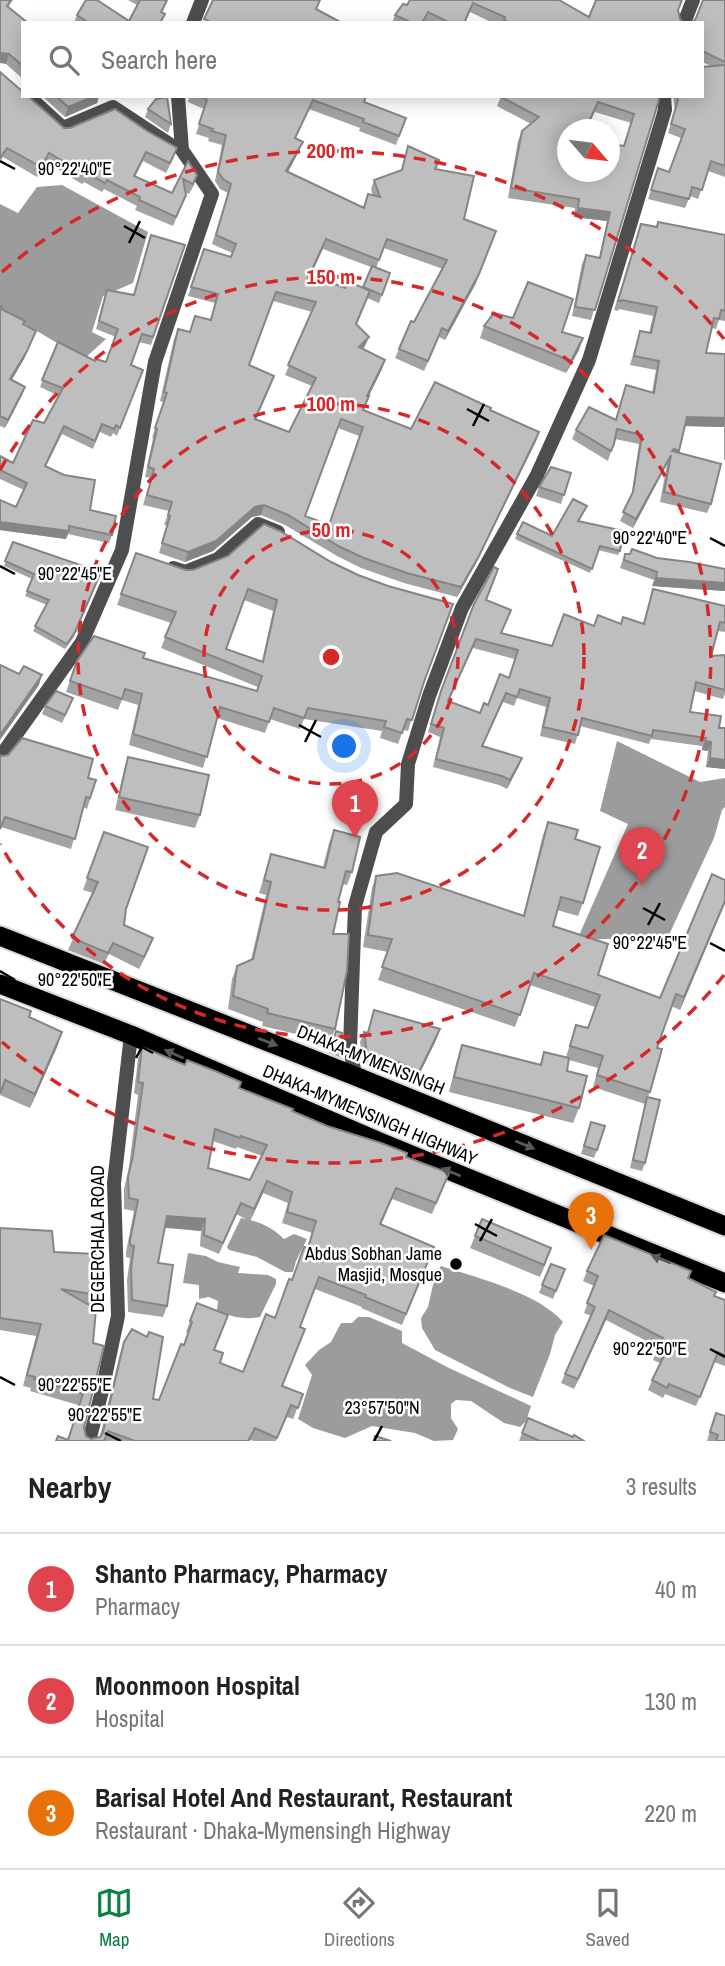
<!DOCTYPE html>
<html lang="en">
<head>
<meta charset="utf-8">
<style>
  :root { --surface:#fff; --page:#f6f6f6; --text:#222; --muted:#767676; --line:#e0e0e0; --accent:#0b8043 }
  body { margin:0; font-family:"Archivo Narrow",sans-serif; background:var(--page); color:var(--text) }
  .compass { position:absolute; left:557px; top:119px; width:63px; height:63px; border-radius:50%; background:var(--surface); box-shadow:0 4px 18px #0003; rotate:118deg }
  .you { position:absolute; left:345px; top:747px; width:24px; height:24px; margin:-18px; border:5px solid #fff; border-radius:50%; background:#1a73e8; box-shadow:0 0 0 10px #1a73e833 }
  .badge { display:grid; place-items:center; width:46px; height:46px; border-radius:50%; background:var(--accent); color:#fff; font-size:23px; font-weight:700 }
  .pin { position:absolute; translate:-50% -58px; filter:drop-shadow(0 2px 4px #0008) }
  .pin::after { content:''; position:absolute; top:37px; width:24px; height:21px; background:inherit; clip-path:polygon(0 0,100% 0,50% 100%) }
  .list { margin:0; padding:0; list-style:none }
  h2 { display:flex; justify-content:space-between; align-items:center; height:91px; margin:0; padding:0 28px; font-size:30px }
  h2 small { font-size:23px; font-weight:400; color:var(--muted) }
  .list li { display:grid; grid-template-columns:46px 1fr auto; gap:21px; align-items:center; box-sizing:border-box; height:112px; padding:0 28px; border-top:2px solid var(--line) }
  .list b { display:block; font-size:26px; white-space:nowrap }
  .list p { margin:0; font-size:23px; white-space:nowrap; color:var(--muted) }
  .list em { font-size:23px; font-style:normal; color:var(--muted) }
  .icon { flex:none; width:38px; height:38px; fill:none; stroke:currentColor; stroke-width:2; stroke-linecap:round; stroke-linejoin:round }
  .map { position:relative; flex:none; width:725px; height:1441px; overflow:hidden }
  .search { position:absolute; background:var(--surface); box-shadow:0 4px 18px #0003; left:21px; right:21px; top:21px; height:77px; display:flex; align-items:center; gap:18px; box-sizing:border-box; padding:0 24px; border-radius:0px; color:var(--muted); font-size:26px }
  .sheet { height:427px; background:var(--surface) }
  nav { display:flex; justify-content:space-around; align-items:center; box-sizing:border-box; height:98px; border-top:2px solid var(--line); background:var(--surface); font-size:19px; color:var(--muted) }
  nav a { display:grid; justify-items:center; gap:4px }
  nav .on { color:var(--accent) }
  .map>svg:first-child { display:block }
  .water { fill:#9c9c9c }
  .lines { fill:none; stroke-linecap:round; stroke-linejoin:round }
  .trunk-casing { stroke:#dbdbdb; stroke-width:23 }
  .minor { stroke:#4e4e4e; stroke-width:14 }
  .trunk { stroke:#000; stroke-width:19 }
  .wall { fill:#a3a3a3; fill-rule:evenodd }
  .shaded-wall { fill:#858585 }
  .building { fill:#bebebe; stroke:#858585; stroke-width:2; fill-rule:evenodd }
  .oneway { fill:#595959 }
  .ticks { fill:none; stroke:#000; stroke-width:2.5 }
  .ring { fill:none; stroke:#d62828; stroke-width:3.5; stroke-dasharray:12 9 }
  .poi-dot { fill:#000; stroke:#fff; stroke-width:2.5 }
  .labels { text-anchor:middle; stroke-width:5; stroke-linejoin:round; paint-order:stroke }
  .street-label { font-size:18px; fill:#000; stroke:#fff }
  .poi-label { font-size:18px; fill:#000; stroke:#fff; text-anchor:end }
  .ticks-label { font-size:18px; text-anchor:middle; fill:#000; stroke:#fff; stroke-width:5; stroke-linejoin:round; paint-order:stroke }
  .centre { fill:#d62828; stroke:#fff; stroke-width:3.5 }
  .ring-label { font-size:21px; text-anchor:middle; font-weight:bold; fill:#d62828; stroke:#fff; stroke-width:5; stroke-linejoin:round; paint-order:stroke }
</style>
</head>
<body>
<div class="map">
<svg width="725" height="1441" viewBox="0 0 725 1441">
  <rect width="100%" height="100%" fill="#fff"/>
  <!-- water -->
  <g class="water">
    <path d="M62,185L148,232L133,283L103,296L92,332L106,339L84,359L0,309V204L18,213L37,187Z"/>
    <path d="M617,741L700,782L725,778V807L722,810L714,838L668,937L577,940L628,824L600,811Z"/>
    <path d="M241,1218C258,1221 272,1227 284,1239L294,1234L307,1239L296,1261L293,1272H285L257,1257L229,1250L227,1247Z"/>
    <path d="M188,1253L206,1256L218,1262L240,1267L238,1273L268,1275L276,1279V1284L260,1317C246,1320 229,1317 217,1310L218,1301L209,1297L199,1299V1285L183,1283Z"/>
    <path d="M441,1266C478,1278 538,1293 563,1322L555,1335L550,1354L533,1397L510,1388L435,1350L422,1328L421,1318L428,1307L435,1276Z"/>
    <path d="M358,1317H369L402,1331V1343L449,1368L531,1406L526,1421L520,1427L504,1423L471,1401L456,1400L451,1404V1418L458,1429L453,1440L434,1441L415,1433L372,1426L345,1438L313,1428L298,1419L312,1375L305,1365L319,1350L331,1342L341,1323H352Z"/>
  </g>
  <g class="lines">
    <!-- trunk casing -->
    <g class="trunk-casing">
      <g id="trunk">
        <path d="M0,936L355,1076L725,1226"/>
        <path d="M0,984L131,1035L382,1143L725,1283"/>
      </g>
    </g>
    <!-- minor -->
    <g class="minor">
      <path d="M193,23L202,0"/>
      <path d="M684,23L693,0"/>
      <path d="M28,96L63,128L113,107L174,147"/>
      <path d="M173,568L185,572L218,559L258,524L278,532"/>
      <path d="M0,757L82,642L122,550L155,362L212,194L182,150L178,96"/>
      <path d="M355,1076L350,1046L355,906L376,832L406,804L408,764L429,696L462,608L537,475L589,360L665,110L664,96"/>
      <path d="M89,1441L102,1391L118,1316L114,1183L131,1035"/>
    </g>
    <!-- trunk -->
    <use href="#trunk" class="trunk"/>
  </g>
  <!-- wall -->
  <g class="wall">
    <path d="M0,0H13L8,7L23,23V79L6,64Z"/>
    <path d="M128,0H168L162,13L161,23H74L77,15L129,21L137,5Z"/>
    <path d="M559,0L589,17L679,11L680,19L684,23H493L470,12L465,23H428L425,21L424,23H392L395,15L407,5Z"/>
    <path d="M702,0H725V177L708,171L698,199L690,196L685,208L648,199L658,168L669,172L681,138L668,133L675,110L673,96H702L711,66L702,62V23L693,22L696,18L702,3Z"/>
    <path d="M0,72L64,128L174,157L166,173L143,161L135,177L172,193L188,161L194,185L189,194L185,192L186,195L173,226L135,210L137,206L104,189L102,192L84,182L82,184L46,162L37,177L3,157L0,162Z"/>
    <path d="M42,96H99L97,103L65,117Z"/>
    <path d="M188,96H366L364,102L406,118L396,145L359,131L360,128L309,109L295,138L299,151L288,172L363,208L368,194L373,196L371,189L374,180L401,170L408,146L435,169L464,219L476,283L445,340L439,337L424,371L395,358L399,349L443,269L384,248L376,268L390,273L379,303L367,298L357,324L365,346L363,349L382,369L369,396L363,410L411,429L490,410L539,432L536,441L475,565L457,597L404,583L361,568L337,556L285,525L261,515L252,517L213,551L185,562L159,553L167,525H164L169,511L143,505L151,478L145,477L153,438H152L163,402L160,401L174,339L178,329L190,332L195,316L210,320L215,303L188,296L204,249L231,257L232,253L212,244L228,193L220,189L215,181L222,145L208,141L209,138L196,134L204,109L188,102L189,97ZM323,249L371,267L363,288H345L311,275ZM273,301L312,312L285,375L312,386L289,432L256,419L271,385L249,365ZM338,428L359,436L329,525L305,516Z"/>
    <path d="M501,96H658L591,320L572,316L582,264L586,255L599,258L607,221L574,217L575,208L508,198L518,141L522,131L531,124L497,106ZM595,112L631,123L624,146L568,172V130H586Z"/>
    <path d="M148,109L171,124L168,133L145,117Z"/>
    <path d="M658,222L725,235V321L719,320L716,329L712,328L706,353L725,354V460H724V427L685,426L679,453L711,504L707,513L660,502L667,464L633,528L620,521L631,498L639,444L615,439L608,461L572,439L576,430L616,419L626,385L652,392L656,370L630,365L640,331L649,333L653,316L619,309L618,311L614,310L641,224L656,227Z"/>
    <path d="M151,235L185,245L151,345L139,342L131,365L143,370L117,436L113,433L111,437L100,432L93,449L62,434L46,466L90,510L112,535L109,543L68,534L66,539L0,530V500L16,507L24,490L0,479V456L13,463L44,423L59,396L40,387L58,342L95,361L106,362L116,337L96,329L104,298L107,290L134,295Z"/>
    <path d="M0,306L1,309L24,325L33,339L24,359L12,380L25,387L22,395L5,428L0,426Z"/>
    <path d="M484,326L562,332L579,350L566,373L480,338Z"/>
    <path d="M571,473L561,504L536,496L539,487Z"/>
    <path d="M585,510L579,522L620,551L618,555L598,550L590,573L515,539L523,522L552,536Z"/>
    <path d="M13,542L101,572L74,637L65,649L33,631L47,605L25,596L32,579L4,566Z"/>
    <path d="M136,553L186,570H193L228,556L423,683L408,731L403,730L398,744L380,738L382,731L304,719L300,729L270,719L265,733L217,718L203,768L129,745L138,705L122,700L118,710L66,692L77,661L143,658L256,691L258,687L161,648L171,623L117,605ZM244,600L273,611L262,661L226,649Z"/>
    <path d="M625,554L725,569V591L652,586L654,580L620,568Z"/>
    <path d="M653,589L725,606V632L718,631L711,656L725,655V694L723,699L694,691L690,712L719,728H725V769L706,767L708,751L702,750V746L651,739L649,744L580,726L575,744L540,736L546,707L517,698L514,706L503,702L483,746L522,758L507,789L499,785L433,767L440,737L428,732L438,699L486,600L502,633L552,646L594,626L643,624ZM473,648L515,659L509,678L488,705L480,713L448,701Z"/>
    <path d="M45,706H70L62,723L42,714Z"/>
    <path d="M2,756L96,780L87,809L83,807L71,849L1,827Z"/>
    <path d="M128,757L200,815L195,828L115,810L124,770Z"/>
    <path d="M548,822L575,839L583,903L578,916L557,910L553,926L598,975L660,998L725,880V903L680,1010L671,1006L657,1048L650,1092L648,1097L645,1163L642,1171L630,1168L645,1104L593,1087L598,1068L569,1060L567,1071L579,1108L573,1123L449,1092L457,1060L462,1045L540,1064L544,1052L566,1057L576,1025L588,1028L595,1007L530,985L515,1027L378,980L388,952L363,947L372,888L376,876L523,916L543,835Z"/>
    <path d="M334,830L352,872L347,885L343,884L338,902L333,934L335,1029L330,1042L262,1026L263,1022L228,1009L232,979L237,966L251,960L266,895L259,893L271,854L323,867L329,843Z"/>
    <path d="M104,832L126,909L124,925L153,938L139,969L109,954L104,964L68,950L93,893L83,890Z"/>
    <path d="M0,999L29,1017L62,1032L57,1047L30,1108L0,1095Z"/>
    <path d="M374,1010L440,1029L436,1040L415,1083L395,1073L363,1064L360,1042L364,1032H367Z"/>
    <path d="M336,1031L344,1054L342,1058L329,1053Z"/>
    <path d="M142,1047L327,1126L406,1157L449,1173L432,1214L392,1199L381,1225L430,1258L402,1325L361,1308L362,1307L315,1289L300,1327L283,1386L303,1394L293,1419L287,1417L276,1441H254L250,1440V1441H56L68,1439L78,1405L30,1391L31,1388L23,1386L36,1336L0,1330V1228L54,1252L95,1280L97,1295L93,1306L84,1427L86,1436L91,1439L100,1436L120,1354L124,1342L153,1399L159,1400L184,1345L188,1333L186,1332L197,1303L220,1363L243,1372L275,1318L307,1248L312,1233L282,1223L288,1203L263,1193L250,1221L236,1214L219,1254L200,1246L201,1231L165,1228L158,1263L167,1306L163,1317L128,1312L127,1280L130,1258L126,1257V1252L134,1211L124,1209V1189L129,1167L138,1095L134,1093L138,1059ZM213,1141L236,1149L237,1147L262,1156L250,1180L208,1168Z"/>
    <path d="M588,1130L597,1150L594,1158L581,1154Z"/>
    <path d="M475,1236L547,1260L540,1277L470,1248Z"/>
    <path d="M551,1264L565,1269L553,1299L539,1293Z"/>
    <path d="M587,1271H691L689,1279L714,1297L725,1300V1366L714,1362L696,1406L665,1394L663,1398L648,1390L652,1380L660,1363L653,1360L658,1347L606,1320L574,1389L561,1383L591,1316L584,1313L594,1286L583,1281Z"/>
    <path d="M716,1413L725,1441H707L711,1427Z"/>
    <path d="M528,1418L573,1437L584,1441H519Z"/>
  </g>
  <!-- shaded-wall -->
  <g class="shaded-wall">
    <path d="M0,53L9,54L6,64L0,63Z"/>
    <path d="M95,96H99L97,103L65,117L68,107Z"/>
    <path d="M303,142L299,151L283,181L286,171Z"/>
    <path d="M49,153L46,162L37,177L41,167Z"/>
    <path d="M578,208L610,212L607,221L574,217Z"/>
    <path d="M496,231L476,283L445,340L448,331Z"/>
    <path d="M36,331L24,359L7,387L10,379Z"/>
    <path d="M369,337L365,346L355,356L359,347Z"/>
    <path d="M583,338L579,350L566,373L571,361Z"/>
    <path d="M385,360L382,369L364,405L367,396Z"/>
    <path d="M25,387L22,395L5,428L8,420Z"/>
    <path d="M687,417L725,418V423L724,427L683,426Z"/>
    <path d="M539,432L536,441L475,565L457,597L461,587Z"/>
    <path d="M671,455L667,464L633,528L636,519Z"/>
    <path d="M264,505L261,515L252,517L213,551L185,562L188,552L255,507Z"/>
    <path d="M0,522L69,531L66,539L0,530Z"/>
    <path d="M656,578L725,583V591L652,586Z"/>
    <path d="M42,675L39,685L0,740V735Z"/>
    <path d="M705,741L711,742L708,751L702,750Z"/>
    <path d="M522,758L519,766L507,789L510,780Z"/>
    <path d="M710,758L725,760V769L706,767Z"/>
    <path d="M725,901V903L680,1010L684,997Z"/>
    <path d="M153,938L149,949L139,969L144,957Z"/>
    <path d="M440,1029L436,1040L415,1083L419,1072Z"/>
    <path d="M62,1032L57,1047L30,1108L35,1094Z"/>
    <path d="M267,1181L263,1193L250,1221L254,1209Z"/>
    <path d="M167,1216L205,1219L201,1231L163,1227Z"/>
    <path d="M609,1310L606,1320L574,1389L578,1379Z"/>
  </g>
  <!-- building -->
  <g class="building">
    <path d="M0,0H11L7,6L28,23H23V66L9,54L0,53Z"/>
    <path d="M86,0H97L129,21L140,0H167L161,12L165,14L160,23H89L77,15Z"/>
    <path d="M213,0H320L316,9L342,23H212L204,19Z"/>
    <path d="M410,0H559L589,17L596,0H682L678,10L680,19L684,23H510L504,20L505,17L473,3L464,23H450L428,12L422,23H412L395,15L403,4L407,5Z"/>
    <path d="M703,0H725V62L702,51V23H685L693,22L696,18Z"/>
    <path d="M725,65V166L711,161L702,190L692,187L689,199L651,190L658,168L669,172L685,129L671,124L678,100L677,96H702V67Z"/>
    <path d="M0,72L23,92V96H28L64,128H70L115,109L147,131L177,148L170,163L146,152L134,176L172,193L188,161L197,175L193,184L183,179L186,195L176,217L139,200L140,197L107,180L105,183L87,173L86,175L49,153L41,167L7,148L0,158Z"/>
    <path d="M56,96H95L68,107Z"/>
    <path d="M200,96H366L364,102L406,118L399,136L363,122L364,119L313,100L295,138L303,142L286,171L364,208L368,194L380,197L374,180L402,170L408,146L439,160L435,169L474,176L464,219L496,231L479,274L448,331L442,328L428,361L399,349L411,321L414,322L447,260L387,239L379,260L326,239L310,274L345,288L348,281L370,291L356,324L369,337L359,347L385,360L367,396H369L363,410L411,429L435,382L491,408L490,410L539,432L479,556L461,587L407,573L364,558L340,547L288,515L264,505L255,507L216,541L188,552L162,543L170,516L168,515L172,502L147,495L154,469L148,467L157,429L155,428L167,393L164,392L178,329L190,332L195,316L211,320L218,294L191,287L204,249L231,257L236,244L216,235L231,184L223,179L218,172L226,135L211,131L213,129L199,124L207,100ZM276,292L316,302L288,365L316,378L289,432L255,419L274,376L249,365ZM341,419L363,427L329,525L305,516Z"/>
    <path d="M501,96H658L659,100L595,310L575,307L586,255L600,258L610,212L578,208L579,199L511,188L522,131L539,117L501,97ZM598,102L634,114L624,146L610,144V172H568V130H585Z"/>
    <path d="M167,97L171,124L148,109L156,99Z"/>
    <path d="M658,222L725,235V311L721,310L719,319L714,318L706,353L725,354V418L687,417L679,451L674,449L672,451L721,464L711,504L664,492L671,455L636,519L623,512L633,492L642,435L617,429L614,444L611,451L576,430L589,407L616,420L626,385L654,393L659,361L634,356L640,331L651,333L657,307L622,300V301H618L641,224L657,227Z"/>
    <path d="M151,235L185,245L153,337L142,334L131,365L143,370L120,428L116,425L114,429L102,424L95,441L64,426L45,466L64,475L95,480L90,510L116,516L112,535L69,526V531L0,522V500L16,507L27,483L0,470V456L13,463L33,420L44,423L63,388L42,380L58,342L95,361L96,359L106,362L118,329L99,321L107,290L134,295Z"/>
    <path d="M372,266L390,273L382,295L363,287Z"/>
    <path d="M528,282L573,299L562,332L583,338L571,361L484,326L494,313L513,318Z"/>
    <path d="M0,306L2,307L1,309L25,321L23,324L36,331L27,351L10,379L25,387L8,420L0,416Z"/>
    <path d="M551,467L571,473L564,495L539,487Z"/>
    <path d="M573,499L587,506L578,521L624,531L620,551L600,546L592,569L517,534L523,522L552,536Z"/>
    <path d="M264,524L280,531L331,562L358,575L388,586L453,604L424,682L412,720L407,719L402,733L384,727L386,721L308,708L304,718L274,708L269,722L220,707L207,757L133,734L142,694L125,689L122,699L70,681L77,661L94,636L145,653L143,658L257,691L262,676L165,637L176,612L121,594L136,553L186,570H193L228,556ZM248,589L277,600L263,662L226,649Z"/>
    <path d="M13,542L101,572L75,632L67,644L35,626L49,600L27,591L34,574L5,561Z"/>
    <path d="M632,549L657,558L689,562L725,569V583L656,578L657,572L624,560L625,554H630Z"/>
    <path d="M494,567L498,569L486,600L511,610L501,633L552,646L564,614L594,626L598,615L621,624L623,617L644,624L653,589L725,606V623L720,622L711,656L725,655V690L696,682L690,712L721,716L719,728H725V760L710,758L711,742L705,741L706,738L653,730L652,736L582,718L578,735L543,727L550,698L520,689L517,697L506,693L482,746L522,758L510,780L502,776L436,759L444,728L431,724L441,691L474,604ZM476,639L518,650L509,678L500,674L488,705L484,703L480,713L448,701Z"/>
    <path d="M0,665L19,674L24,666L42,675L0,735Z"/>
    <path d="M56,691L73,698L65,715L45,706Z"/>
    <path d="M22,738L93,759L88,778L96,780L90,798L86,797L75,839L5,817L0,829V755L2,756L8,755Z"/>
    <path d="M128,757L209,775L200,815L119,797Z"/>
    <path d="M548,822L578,830L575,839L600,847L583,903L561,897L553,926L608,944L598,975L660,998L712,874L725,880V901L684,997L676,994L657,1048L662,1049L650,1092L597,1075L603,1056L570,1046L576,1025L588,1028L600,995L534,973L520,1015L382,967L392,939L368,935L376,876L397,873L524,916Z"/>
    <path d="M334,830L360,837L352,872L346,871L338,902H340L333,934H349L347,971L335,1029L267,1013L268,1009L233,996L237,966L253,959L271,882L264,880L271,854L325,868Z"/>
    <path d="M104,832L148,847L126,909L124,925L153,938L144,957L113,943L108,953L72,938L98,882L87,878Z"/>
    <path d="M0,999L31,1011L29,1017L62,1032L35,1094L5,1080L1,1092H0Z"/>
    <path d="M374,1010L440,1029L419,1072L399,1062L367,1053L364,1032L368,1033Z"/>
    <path d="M336,1031L342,1033L344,1054L331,1049Z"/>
    <path d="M462,1045L541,1065L544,1052L569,1058L567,1071L587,1076L579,1108L454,1077Z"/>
    <path d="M142,1047L185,1065L187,1060L215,1071L241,1082L239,1088L293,1109L292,1111L327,1126L381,1143L407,1153L406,1157L449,1173L436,1203L396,1188L380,1224L434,1247L406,1314L365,1297L366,1295L319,1277L300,1327L305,1329L282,1386L303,1394L298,1408L291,1405L277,1438L255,1428L248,1441H135L108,1431L104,1441H56L58,1436L68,1440L83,1394L34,1379L35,1377L27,1375L41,1324L0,1318V1228L52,1231L54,1252L96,1254L95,1280L98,1281L97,1295L61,1289L96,1309L93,1343L104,1346L84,1427L86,1436L91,1439L100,1437L103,1432L124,1342L132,1329L147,1337L149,1332L163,1337L153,1399L159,1400L181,1344L184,1345L192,1322L190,1321L197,1303L228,1315L214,1350L223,1353L220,1363L243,1372L266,1314L275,1318L289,1279L292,1280L304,1247L308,1248L316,1221L287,1212L292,1192L267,1181L254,1209L241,1203L223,1243L204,1235L205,1219L167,1216L158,1263L173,1265L167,1306L132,1300L131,1269L134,1246L130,1245V1240L138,1200L129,1198L128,1177L133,1155L143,1083L138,1082ZM215,1129L240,1138L241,1136L267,1145L250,1180L208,1168Z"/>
    <path d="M647,1097L660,1100L645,1163L633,1160Z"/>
    <path d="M591,1122L605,1126L597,1150L584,1146Z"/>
    <path d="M482,1219L551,1248L544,1265L475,1236Z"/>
    <path d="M604,1235L691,1271L688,1278L716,1292L714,1296L725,1300V1355L718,1352L700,1397L669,1384L667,1388L652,1380L665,1354L657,1350L663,1338L609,1310L578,1379L565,1374L595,1307L587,1303L598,1276L587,1271Z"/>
    <path d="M551,1264L565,1269L556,1291L542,1285Z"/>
    <path d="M716,1413L725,1416V1441H716L718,1435L710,1432Z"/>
    <path d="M528,1418L573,1437L574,1435L584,1441H540L522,1433Z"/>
    <path d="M375,1436L391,1441H374Z"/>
  </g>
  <!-- one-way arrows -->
  <defs><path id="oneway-solid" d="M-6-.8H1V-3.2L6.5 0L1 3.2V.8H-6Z" transform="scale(1.75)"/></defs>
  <g class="oneway">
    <use href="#oneway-solid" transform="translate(268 1042) rotate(21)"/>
    <use href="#oneway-solid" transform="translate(174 1054) rotate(-156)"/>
    <use href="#oneway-solid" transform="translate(525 1145) rotate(22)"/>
    <use href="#oneway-solid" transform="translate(451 1172) rotate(-158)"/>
    <use href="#oneway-solid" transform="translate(661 1259) rotate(-158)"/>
  </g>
  <!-- ticks -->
  <path class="ticks" d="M0,161L15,169M124,226L145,238M129,243L140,221M467,409L489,421M473,426L484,404M710,538L725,546M0,566L15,574M299,725L321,737M305,742L316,720M643,908L665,920M648,925L660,903M710,943L725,951M0,971L15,980M131,1041L153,1053M136,1058L148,1036M475,1224L497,1236M480,1241L492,1219M710,1349L725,1357M0,1377L15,1385M105,1433L121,1441M374,1441L382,1426"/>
  <!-- distance rings -->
  <g class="ring">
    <circle cx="331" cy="657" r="127"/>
    <circle cx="331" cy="657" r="253"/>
    <path d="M0 470A380 380 0 1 1 0 844"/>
    <path d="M724 975A506 506 0 0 1 2 1042M2 272A506 506 0 0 1 724 339"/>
  </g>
  <!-- markers -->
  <circle class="poi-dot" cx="456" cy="1264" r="7"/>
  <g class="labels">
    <!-- street labels -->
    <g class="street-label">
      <text transform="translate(371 1060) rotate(22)" y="6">DHAKA-MYMENSINGH</text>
      <text transform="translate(370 1115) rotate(23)" y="6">DHAKA-MYMENSINGH HIGHWAY</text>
      <text transform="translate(98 1239) rotate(-90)" y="6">DEGERCHALA ROAD</text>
    </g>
    <!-- poi labels -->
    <g class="poi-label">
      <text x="442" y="1260">Abdus Sobhan Jame<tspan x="442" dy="21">Masjid, Mosque</tspan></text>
    </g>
  </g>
  <g class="ticks-label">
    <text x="75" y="175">90°22'40"E</text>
    <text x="650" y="544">90°22'40"E</text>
    <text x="75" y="580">90°22'45"E</text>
    <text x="650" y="949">90°22'45"E</text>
    <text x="75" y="986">90°22'50"E</text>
    <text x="650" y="1355">90°22'50"E</text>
    <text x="75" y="1391">90°22'55"E</text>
    <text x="382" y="1414">23°57'50"N</text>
    <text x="105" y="1421">90°22'55"E</text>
  </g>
  <circle cx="331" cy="657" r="10" class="centre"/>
  <g class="ring-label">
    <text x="331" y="158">200 m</text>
    <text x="331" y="284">150 m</text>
    <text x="331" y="411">100 m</text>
    <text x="331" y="537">50 m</text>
  </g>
</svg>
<svg class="compass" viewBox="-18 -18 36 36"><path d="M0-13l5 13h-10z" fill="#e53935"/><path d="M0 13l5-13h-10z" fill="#767676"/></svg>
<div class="you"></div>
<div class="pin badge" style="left:355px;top:838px;background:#e0444e">1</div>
<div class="pin badge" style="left:642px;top:885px;background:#e0444e">2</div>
<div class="pin badge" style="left:591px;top:1250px;background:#e8710a">3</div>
<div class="search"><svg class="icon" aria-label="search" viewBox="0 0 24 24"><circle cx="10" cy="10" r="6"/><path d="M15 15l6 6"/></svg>Search here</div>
</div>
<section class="sheet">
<h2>Nearby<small>3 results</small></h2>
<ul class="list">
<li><span class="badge" style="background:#e0444e">1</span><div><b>Shanto Pharmacy, Pharmacy</b><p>Pharmacy</p></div><em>40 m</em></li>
<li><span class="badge" style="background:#e0444e">2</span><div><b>Moonmoon Hospital</b><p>Hospital</p></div><em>130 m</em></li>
<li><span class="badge" style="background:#e8710a">3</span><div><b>Barisal Hotel And Restaurant, Restaurant</b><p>Restaurant · Dhaka-Mymensingh Highway</p></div><em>220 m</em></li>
</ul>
</section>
<nav>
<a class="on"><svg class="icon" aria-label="map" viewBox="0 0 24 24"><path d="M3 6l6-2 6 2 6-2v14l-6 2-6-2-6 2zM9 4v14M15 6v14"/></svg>Map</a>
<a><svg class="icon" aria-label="directions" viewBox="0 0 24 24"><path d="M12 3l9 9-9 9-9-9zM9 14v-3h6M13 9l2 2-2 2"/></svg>Directions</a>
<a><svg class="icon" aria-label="saved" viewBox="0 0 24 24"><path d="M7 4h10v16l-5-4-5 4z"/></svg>Saved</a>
</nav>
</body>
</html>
